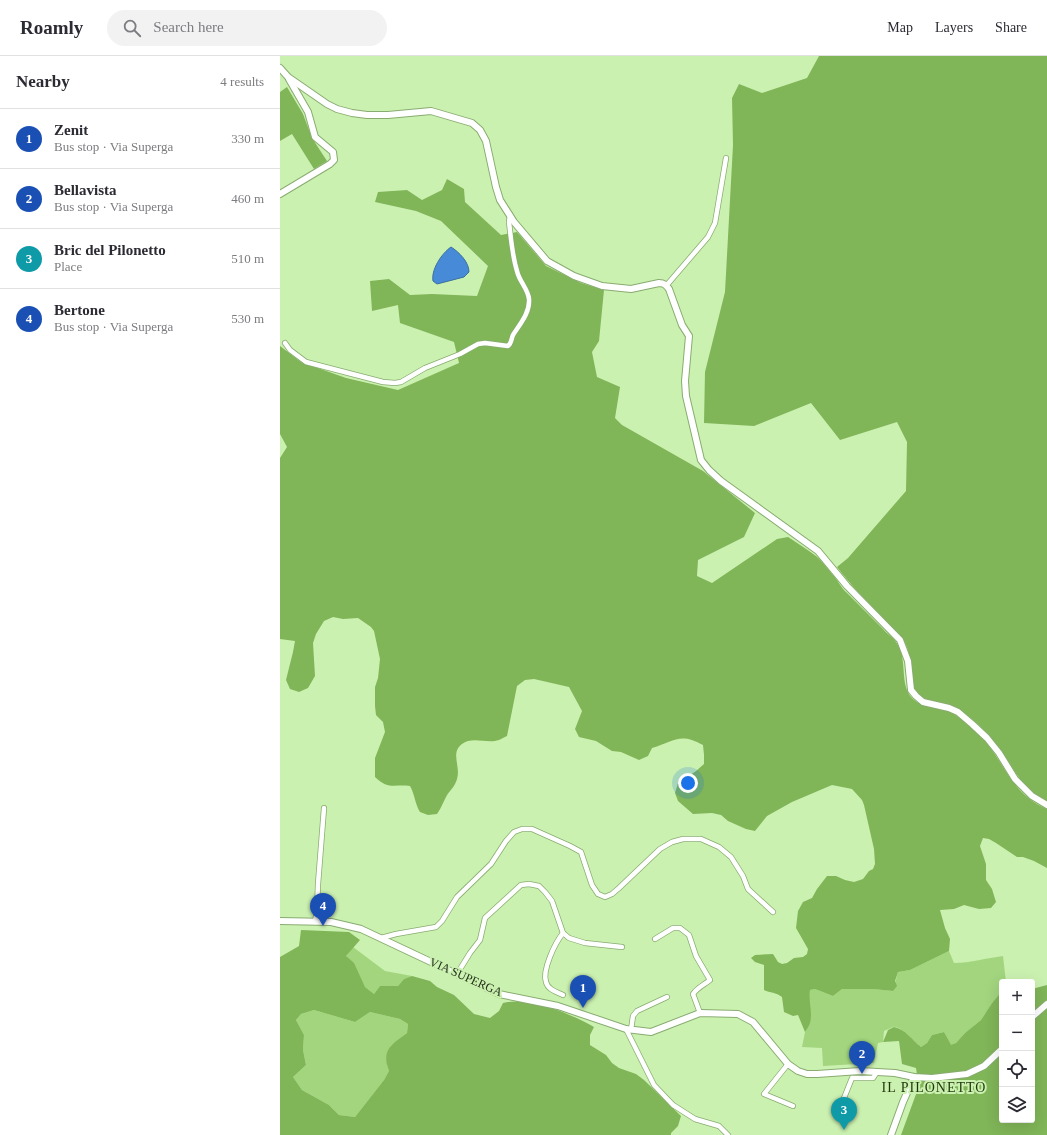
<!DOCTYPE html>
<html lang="en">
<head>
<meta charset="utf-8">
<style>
  :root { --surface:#fff; --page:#f2f2f3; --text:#2b2b33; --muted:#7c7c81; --line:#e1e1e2; --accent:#7b2d9e }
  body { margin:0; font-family:"Times New Roman",serif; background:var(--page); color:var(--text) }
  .controls { position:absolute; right:12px; bottom:12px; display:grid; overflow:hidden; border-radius:4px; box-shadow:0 4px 16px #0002 }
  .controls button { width:36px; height:36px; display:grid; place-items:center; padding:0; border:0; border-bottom:1px solid var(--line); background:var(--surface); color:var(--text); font:20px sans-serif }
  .you { position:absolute; left:408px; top:727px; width:14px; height:14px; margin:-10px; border:3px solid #fff; border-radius:50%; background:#1a73e8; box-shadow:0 0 0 6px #1a73e833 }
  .badge { display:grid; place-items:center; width:26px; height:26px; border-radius:50%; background:var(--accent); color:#fff; font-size:13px; font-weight:700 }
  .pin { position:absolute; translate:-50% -33px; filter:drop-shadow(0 1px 2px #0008) }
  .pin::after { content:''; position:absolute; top:21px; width:14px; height:12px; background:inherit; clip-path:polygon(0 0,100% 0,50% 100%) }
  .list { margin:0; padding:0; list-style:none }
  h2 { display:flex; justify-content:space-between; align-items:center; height:52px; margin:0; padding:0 16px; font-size:17px }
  h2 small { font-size:13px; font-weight:400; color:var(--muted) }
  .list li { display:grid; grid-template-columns:26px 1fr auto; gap:12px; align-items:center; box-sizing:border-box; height:60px; padding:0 16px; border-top:1px solid var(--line) }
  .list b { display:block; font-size:15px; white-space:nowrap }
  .list p { margin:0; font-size:13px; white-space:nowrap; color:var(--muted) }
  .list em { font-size:13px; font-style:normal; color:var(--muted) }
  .icon { flex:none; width:22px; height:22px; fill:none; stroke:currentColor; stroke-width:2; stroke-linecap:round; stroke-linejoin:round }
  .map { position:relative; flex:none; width:767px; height:1079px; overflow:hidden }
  header { display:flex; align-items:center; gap:24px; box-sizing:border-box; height:56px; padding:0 20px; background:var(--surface); border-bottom:1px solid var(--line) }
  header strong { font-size:19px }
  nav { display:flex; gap:22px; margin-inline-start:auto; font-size:14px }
  .search { width:280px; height:36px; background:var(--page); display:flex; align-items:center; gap:10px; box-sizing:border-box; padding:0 14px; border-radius:22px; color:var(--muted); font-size:15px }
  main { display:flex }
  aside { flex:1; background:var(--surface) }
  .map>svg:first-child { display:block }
  .green { fill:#a2d57e }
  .forest { fill:#80b558; fill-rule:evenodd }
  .water { fill:#468ad8; stroke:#3c6f9e }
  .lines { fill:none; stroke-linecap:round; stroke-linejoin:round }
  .street-casing { stroke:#88ac70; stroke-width:6 }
  .secondary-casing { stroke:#88ac70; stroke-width:8 }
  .street { stroke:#fff; stroke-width:4.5 }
  .secondary { stroke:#fff; stroke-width:6 }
  .labels { text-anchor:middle; stroke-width:4; stroke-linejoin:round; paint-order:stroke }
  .street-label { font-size:12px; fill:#233118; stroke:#cbf1b1 }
  .quarter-label { font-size:14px; letter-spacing:1px; fill:#1f360a; stroke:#cbf1b1 }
</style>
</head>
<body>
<header>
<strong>Roamly</strong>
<div class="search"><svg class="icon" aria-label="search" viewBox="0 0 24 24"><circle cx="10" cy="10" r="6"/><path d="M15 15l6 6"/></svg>Search here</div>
<nav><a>Map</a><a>Layers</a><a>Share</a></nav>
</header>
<main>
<aside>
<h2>Nearby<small>4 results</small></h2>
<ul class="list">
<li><span class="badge" style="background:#1a4fb4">1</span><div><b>Zenit</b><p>Bus stop · Via Superga</p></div><em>330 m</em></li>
<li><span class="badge" style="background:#1a4fb4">2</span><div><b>Bellavista</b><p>Bus stop · Via Superga</p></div><em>460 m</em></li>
<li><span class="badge" style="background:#0f9aa8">3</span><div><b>Bric del Pilonetto</b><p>Place</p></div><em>510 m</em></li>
<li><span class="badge" style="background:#1a4fb4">4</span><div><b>Bertone</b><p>Bus stop · Via Superga</p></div><em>530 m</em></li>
</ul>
</aside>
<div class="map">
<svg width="767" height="1079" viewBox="0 0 767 1079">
  <rect width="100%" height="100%" fill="#cbf1b1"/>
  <!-- green -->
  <g class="green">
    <path d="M73,891L105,915L132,920L124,923L118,930H100L94,938L85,931L66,900Z"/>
    <path d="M669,895L674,907C691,907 706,902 723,900L726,926H722V935L712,947L701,964L685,977L676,987L670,990L664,976L652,979L647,987L641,991C634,986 620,969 613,971C610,972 607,974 604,975L603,986L598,987L594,1007L543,1010L542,992L522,991L525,976L530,966V955L528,942L530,934L535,933L553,940L562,933H593L613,935L618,916L630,914Z"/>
    <path d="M34,954L75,966L90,956L120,963L128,968L127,977C113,988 102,995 109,1015L104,1024L75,1061L59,1059L49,1049L22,1034L13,1021L26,1009L23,994L24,979L16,964L21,958Z"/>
  </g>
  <!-- forest -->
  <g class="forest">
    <path d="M539,0H767V745C744,736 734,713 721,694C710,679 696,665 680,654C667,645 641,648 634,633C632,630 633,624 632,621C631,608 630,594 623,583C619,576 611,571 606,565C589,547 572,531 557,511L568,502L626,435L627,386L617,366L560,384L531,347L474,370L424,367L425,316L445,236L453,89L452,42L459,28L482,37L527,22Z"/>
    <path d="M7,31L23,58L32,82L47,105L34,113L12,78L0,85V36Z"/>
    <path d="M167,123L184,133L185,146L221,179L237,176L266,210L301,227L324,234L319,285L312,296L317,321L340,331L335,362L342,369L423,415L475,457L464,481L418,504L417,520L432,527L497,483L508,481C517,487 527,493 536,500C542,505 547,512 552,518C558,524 561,532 567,537C579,549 591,561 603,573C607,578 613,581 616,586C629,603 618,629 633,643C643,652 655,651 667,655C678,658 697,676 705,685C726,710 733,739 767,753V812L754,805L743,801H737L716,787L709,783L703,782L700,790L706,808V824L712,833L716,846L711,852L699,853L684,849L674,853L660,854L665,872L670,883L669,895L630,914L618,916L615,925L617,930L613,935L593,933H562L553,940L535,933L530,934C528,945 533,956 530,967C529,970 527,973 525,976L518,959L513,960L504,956L502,941C496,936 490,937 484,934V909L475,906L471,902L475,899L493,898L498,906L502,908L507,907L514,902L523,901L527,898L528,893L516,872L518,855L523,846L532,842L537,833L547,820H556L565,824L574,826L583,823L589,815L593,813L595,808L594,793L584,749L582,744L572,733L552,729L512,746L487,760L475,775L466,773L448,765L441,759L432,757L413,758L398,745L395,737L398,727L416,715L424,708V699L423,689C400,676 394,685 372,692L368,700L359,704L341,696L332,695L316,685L299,681L295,673L302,655L289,631L254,623L245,624L237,630L227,680C224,681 222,683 219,684C207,688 192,680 182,688C170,697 181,710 177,723C175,731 169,735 166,741C163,747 161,752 157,758L148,759L140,756C135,748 135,739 130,730C114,728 108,734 95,721V702L105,676L103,666L96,659L95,650V631L98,622L100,603L94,575L91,571L78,562L63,563L53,561L44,565L36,578L33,587L35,620L28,632L19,636L10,633L6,624L13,596L15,585L0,583V402L7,391L0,378V290L21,306L66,322L118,334L179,307L174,286L120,267L118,249L92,255L90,225L109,223L130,239L152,238L197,240L208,210L161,165L136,155L95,146L98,136L127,134L142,144L162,134Z"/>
    <path d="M21,874L69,876L80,884L66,900L74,907L85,931L94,938L100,930H118L124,923L132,920L150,925L157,931L174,939L194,958L210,962L219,955L223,947C250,940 291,958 314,971L310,979V989L326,999L332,1007L339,1012L356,1018L364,1024L401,1060L398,1070L391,1077V1079H0V901L19,890ZM34,954L75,966L90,956L120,963L128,968L127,977C111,989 101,994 109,1015L104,1024L75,1061L59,1059L49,1049L22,1034L13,1021L26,1009L23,994L24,979L16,964L21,958Z"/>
    <path d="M767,929V947L752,959V933Z"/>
    <path d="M722,935V991C712,1000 701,1012 687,1017C674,1021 651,1019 637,1019L636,1012L622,1008L619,985L603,986L608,974L614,971C625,973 632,984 641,991L647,987L652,979L664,976L671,989L676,987L685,977L701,964L712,947Z"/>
    <path d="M767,951V1079H621L639,1030L638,1023L688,1020L722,996V1064H752V965Z"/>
  </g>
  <!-- water -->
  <path class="water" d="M171,191C179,196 189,206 189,216L184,221L157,228L153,225C151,214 161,198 171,191Z"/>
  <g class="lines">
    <!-- street casing -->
    <g class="street-casing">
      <g id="street">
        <path d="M386,230L428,181L435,167L446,102"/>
        <path d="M5,287L10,294L26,306L103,326L115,327L121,326L145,312L180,298L198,288L205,287L228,290C232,287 231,283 233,279C240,268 250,257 249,243C248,233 239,225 237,215C232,199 231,182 229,166L230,159"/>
        <path d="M35,866L37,854L38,828L44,752"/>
        <path d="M283,877C275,887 262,914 266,926C268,934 277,936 283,939"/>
        <path d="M101,882L116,878L156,871L162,865L177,841L211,808L226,785L234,776L242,773H252L290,790L301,796L312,829L318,838L325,841L332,838L339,832L380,793L392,786L403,783H421L439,791L451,801L463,820L468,833L493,856"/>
        <path d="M375,883L393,872H400L409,879L416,900L430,924C424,929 418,931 413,938L420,957"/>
        <path d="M177,918L190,897L200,884L205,862L241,829L249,828L259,830L265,836L272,845L283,877L289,882L305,887L342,891"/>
        <path d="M346,973L374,1029L393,1049L415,1063L439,1070L448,1079"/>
        <path d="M351,974L353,960L357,955L387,941"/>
        <path d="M508,1008L484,1038L513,1050"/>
        <path d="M560,1052L572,1022H593L597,1016"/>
      </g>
    </g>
    <!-- secondary casing -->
    <g class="secondary-casing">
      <g id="secondary">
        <path d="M0,12L8,21L47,48L57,53L72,57L87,59H108L151,55L192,67L200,74L206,85L216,131L220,144L234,166L267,205L294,220L322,230L351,233L379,227C384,227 386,229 389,233L402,269L409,280L405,325L406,340L421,404L429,414L441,425L538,495L567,530L620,584L628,605L631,634L636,640L643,646L669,652L678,656L692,668L707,682L719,697L735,723L752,740L767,749"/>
        <path d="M0,138L50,108L54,104L53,96L35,81L28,56L9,23"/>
        <path d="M0,865L51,866L81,873L219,938L278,950L346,973L371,976L420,957L458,958L473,966L508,1008L518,1015L527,1018H537L580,1015L615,1017L634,1021L652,1022L687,1018L704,1010L722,993"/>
        <path d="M752,961L767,948"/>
        <path d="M611,1079L623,1046L634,1021"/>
      </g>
    </g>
    <!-- street -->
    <use href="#street" class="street"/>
    <!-- secondary -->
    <use href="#secondary" class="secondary"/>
  </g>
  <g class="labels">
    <!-- street labels -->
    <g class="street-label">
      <text transform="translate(186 921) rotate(24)" y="4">VIA SUPERGA</text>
    </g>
    <!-- quarter labels -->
    <g class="quarter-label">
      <text x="654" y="1036">IL PILONETTO</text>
    </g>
  </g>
</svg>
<div class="controls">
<button>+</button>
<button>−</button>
<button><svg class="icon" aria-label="locate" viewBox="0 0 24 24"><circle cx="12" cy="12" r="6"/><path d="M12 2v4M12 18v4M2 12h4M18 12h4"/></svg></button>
<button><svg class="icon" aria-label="layers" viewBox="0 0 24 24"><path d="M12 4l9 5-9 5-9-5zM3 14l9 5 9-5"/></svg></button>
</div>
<div class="you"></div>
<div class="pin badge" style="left:303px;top:952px;background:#1a4fb4">1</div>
<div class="pin badge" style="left:582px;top:1018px;background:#1a4fb4">2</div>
<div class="pin badge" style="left:564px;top:1074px;background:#0f9aa8">3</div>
<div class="pin badge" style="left:43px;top:870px;background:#1a4fb4">4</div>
</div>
</main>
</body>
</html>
